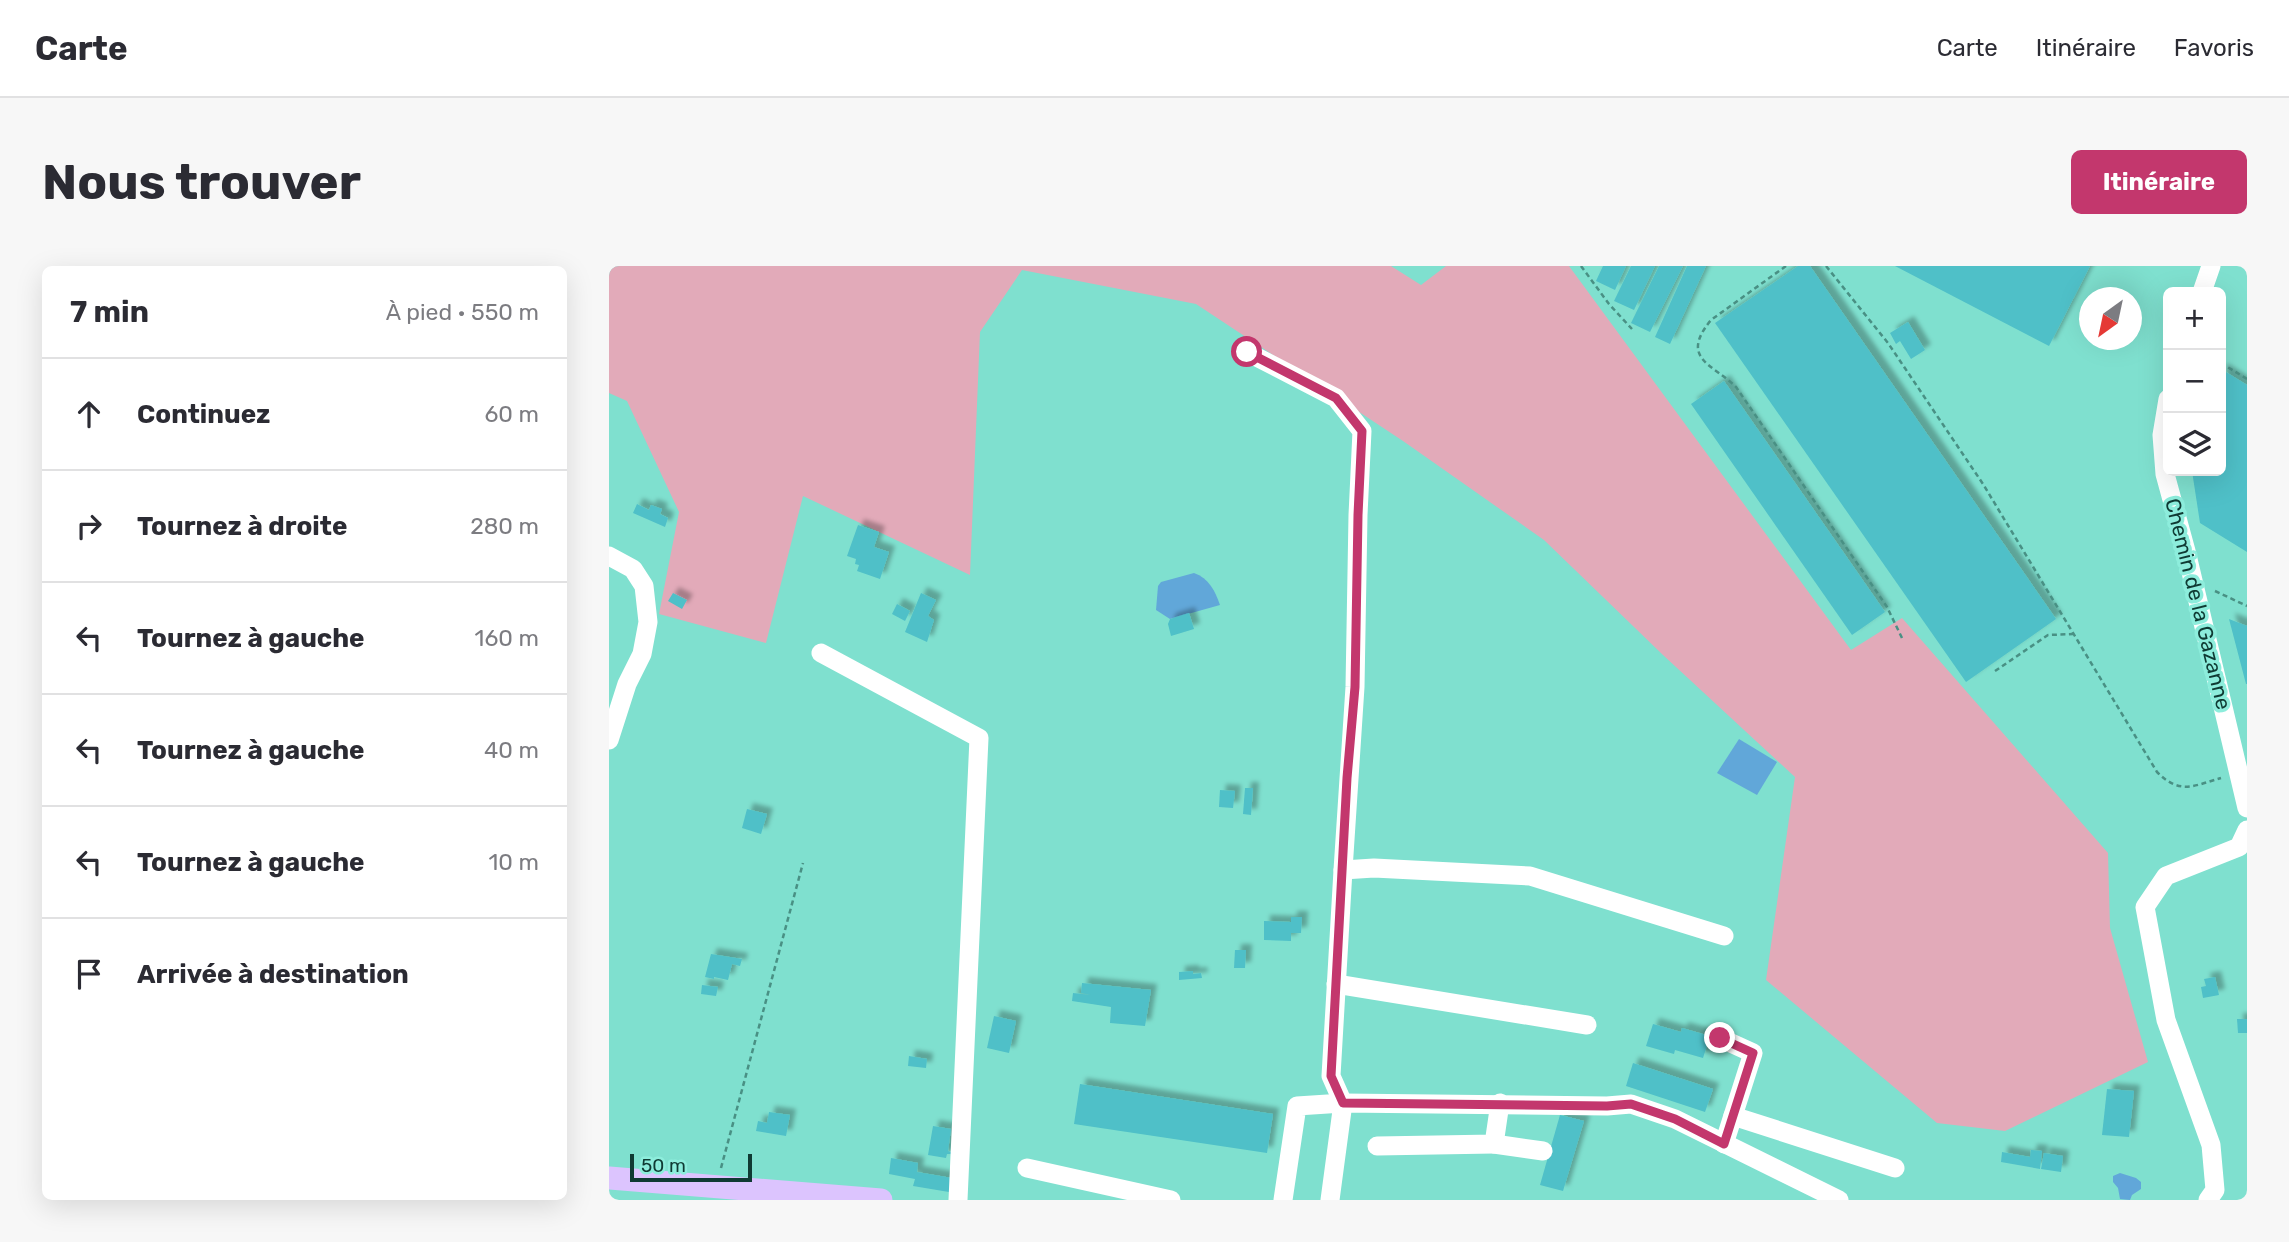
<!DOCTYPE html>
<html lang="fr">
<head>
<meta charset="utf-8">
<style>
  :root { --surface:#fff; --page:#f7f7f7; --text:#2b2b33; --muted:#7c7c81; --line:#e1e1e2; --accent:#c3376d }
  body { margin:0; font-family:Rubik,sans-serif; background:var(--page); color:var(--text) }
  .controls { position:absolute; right:21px; top:21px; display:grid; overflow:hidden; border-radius:10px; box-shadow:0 7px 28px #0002 }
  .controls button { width:63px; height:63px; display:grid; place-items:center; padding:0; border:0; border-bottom:2px solid var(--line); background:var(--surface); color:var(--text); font:35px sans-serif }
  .compass { position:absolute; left:1470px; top:21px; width:63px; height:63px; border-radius:50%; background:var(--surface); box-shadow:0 7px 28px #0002; rotate:213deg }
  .scale { position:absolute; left:21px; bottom:18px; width:122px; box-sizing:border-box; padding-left:7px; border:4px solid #0f3a33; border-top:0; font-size:19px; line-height:24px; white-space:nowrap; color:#0f3a33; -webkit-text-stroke:5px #8deddc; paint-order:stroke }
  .stop { position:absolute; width:21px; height:21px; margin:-16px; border:5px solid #c3376d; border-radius:50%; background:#fff }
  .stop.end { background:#c3376d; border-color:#fff; box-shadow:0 2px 7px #0008 }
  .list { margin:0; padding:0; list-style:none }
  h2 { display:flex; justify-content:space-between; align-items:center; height:91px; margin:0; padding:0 28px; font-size:30px }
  h2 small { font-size:23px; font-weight:400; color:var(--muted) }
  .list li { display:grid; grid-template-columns:46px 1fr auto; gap:21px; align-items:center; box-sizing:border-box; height:112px; padding:0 28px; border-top:2px solid var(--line) }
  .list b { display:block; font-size:26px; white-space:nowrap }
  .list em { font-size:23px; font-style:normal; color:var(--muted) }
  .icon { flex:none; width:38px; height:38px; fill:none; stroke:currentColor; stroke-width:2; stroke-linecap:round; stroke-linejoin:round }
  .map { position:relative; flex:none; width:1638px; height:934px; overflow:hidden; border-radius:10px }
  header { display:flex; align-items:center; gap:42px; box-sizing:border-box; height:98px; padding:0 35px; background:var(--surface); border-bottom:2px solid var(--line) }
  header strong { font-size:33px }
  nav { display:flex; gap:38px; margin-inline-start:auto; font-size:24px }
  .intro { display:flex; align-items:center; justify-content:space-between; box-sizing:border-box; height:168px; padding:0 42px }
  h1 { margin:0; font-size:49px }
  .button { padding:18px 32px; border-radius:10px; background:var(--accent); color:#fff; font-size:24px; font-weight:700 }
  main { display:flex; gap:42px; padding:0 42px }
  aside { flex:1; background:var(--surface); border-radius:10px; box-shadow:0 7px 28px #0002 }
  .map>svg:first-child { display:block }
  .green { fill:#e2aab9 }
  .water { fill:#61a7d9 }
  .building { fill:#4fc0c8; filter:url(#shadow) }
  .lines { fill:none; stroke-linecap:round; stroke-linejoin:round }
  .path { stroke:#499084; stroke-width:2.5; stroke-dasharray:5 3.5; stroke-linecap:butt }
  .minor { stroke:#fff; stroke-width:19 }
  .major { stroke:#dcc4fe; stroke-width:23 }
  .route { stroke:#c3376d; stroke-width:9 }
  .labels { text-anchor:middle; stroke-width:7; stroke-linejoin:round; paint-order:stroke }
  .street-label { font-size:21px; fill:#0f3a33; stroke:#8deddc }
</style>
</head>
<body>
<header>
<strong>Carte</strong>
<nav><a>Carte</a><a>Itinéraire</a><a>Favoris</a></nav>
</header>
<div class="intro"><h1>Nous trouver</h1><a class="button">Itinéraire</a></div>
<main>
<aside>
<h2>7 min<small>À pied · 550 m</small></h2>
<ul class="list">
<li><svg class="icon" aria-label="ahead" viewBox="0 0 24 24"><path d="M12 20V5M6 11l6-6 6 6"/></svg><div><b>Continuez</b></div><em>60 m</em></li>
<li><svg class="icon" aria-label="right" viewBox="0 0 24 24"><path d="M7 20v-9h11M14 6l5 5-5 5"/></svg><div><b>Tournez à droite</b></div><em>280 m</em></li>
<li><svg class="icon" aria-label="left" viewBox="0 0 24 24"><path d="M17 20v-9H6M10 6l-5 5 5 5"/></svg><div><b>Tournez à gauche</b></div><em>160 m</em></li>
<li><svg class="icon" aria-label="left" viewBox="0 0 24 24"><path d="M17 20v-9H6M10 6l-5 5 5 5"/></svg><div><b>Tournez à gauche</b></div><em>40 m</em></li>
<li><svg class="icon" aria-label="left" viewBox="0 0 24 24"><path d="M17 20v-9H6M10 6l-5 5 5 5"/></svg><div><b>Tournez à gauche</b></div><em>10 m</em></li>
<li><svg class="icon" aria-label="arrive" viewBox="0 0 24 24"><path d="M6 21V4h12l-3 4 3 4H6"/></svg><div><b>Arrivée à destination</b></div></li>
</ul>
</aside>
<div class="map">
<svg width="1638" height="934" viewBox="0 0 1638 934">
  <defs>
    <filter id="shadow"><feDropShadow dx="6" dy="-6" stdDeviation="2" flood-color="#0004"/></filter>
  </defs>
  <rect width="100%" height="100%" fill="#7fe0cf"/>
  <!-- green -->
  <path class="green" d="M0,0H782L812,19L837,0H960L1242,384L1293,352L1499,587L1501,662L1539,796L1396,865L1328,857L1157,714L1186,511L1054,389L935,274L794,175L587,38L413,4L371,66L361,309L194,230L157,377L50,348L70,246L18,135L0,127Z"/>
  <!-- water -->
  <g class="water">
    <path d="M585,307C600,312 606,325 611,339L561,353L547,344L549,320L552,316Z"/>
    <path d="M1130,473L1168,496L1148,529L1108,507Z"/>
    <path d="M1511,907L1527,912L1532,916V923L1523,929L1521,934L1511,933L1509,922L1504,916V910Z"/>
  </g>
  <!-- building -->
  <g class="building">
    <path d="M994,0H1017L1006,24L987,15Z"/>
    <path d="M1022,0H1046L1025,44L1005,35Z"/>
    <path d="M1050,0H1074L1041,66L1022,57Z"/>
    <path d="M1078,0H1097L1061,78L1046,71Z"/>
    <path d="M1189,0H1201L1447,353L1357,416L1106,57Z"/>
    <path d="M1286,0H1481L1440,80Z"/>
    <path d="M1299,56L1316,84L1302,93L1291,75L1287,78L1281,67Z"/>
    <path d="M1612,103L1638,119V286L1591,257L1583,205H1612Z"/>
    <path d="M1115,115L1276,346L1243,369L1082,138Z"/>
    <path d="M28,238L40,244L42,239L53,243L51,248L59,252L56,261L24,247Z"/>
    <path d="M249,259L270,266L265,281L280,286L271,313L248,305L250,299L246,298L247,293L238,290Z"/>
    <path d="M64,327L78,334L73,343L59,335Z"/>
    <path d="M312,327L327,334L319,350L325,354L318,376L296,366Z"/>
    <path d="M288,338L301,345L296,355L283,348Z"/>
    <path d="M580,347L585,363L562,370L559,358L561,353Z"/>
    <path d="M1620,353L1638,360V418H1637Z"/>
    <path d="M636,522H644L642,549L634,548Z"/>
    <path d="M611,524L626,525L624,542L610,541Z"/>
    <path d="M138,543L158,548L152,568L133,562Z"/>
    <path d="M682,651H693L692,667H682V675L655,674V655L682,656Z"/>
    <path d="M626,684H637L636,702H625Z"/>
    <path d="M102,688L133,693L131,700L123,698L119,714L105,711V713L96,711Z"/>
    <path d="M584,705V708L592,707L593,712L570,714V706Z"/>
    <path d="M1606,711L1610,729L1594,732L1592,721L1597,720L1595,713Z"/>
    <path d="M473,717L542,724L536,760L501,757L502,741L463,735L464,727L482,729L472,727Z"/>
    <path d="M93,719L109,721L107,730L92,728Z"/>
    <path d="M385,750L407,755L400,787L378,782Z"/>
    <path d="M1628,753H1638V767H1629Z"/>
    <path d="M1044,758L1072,766L1073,762L1101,770L1094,792L1066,784L1065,788L1037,780Z"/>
    <path d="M300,790L318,793L317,802L299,800Z"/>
    <path d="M1024,797L1104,823L1096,846L1017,820Z"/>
    <path d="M471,818L664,848L658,887L465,858Z"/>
    <path d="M1498,823L1525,825L1520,871L1493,869Z"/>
    <path d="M160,846L181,849L177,870L147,865L149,855L158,857Z"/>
    <path d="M951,849L975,855L954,925L931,919Z"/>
    <path d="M324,860L342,863L339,885L342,886V888H338L337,892L319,889Z"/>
    <path d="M1422,884L1433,885L1431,903L1392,896L1393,886L1421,891Z"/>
    <path d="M1435,887L1454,890L1452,906L1432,903Z"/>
    <path d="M282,892L309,897L308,906L343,912L340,926L304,920L306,913L280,908Z"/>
  </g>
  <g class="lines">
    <!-- path -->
    <g class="path">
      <path d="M972,0L1000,38L1023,63"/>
      <path d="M1177,0L1102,54C1070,93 1104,98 1127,121L1278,341L1293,372"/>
      <path d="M1217,0L1279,77L1374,218L1548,506C1571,529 1584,520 1612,512"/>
      <path d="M1612,97L1638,113"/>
      <path d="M1606,325L1638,340"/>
      <path d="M1386,405L1439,369L1464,368"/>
      <path d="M112,902L194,597"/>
    </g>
    <!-- minor -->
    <g class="minor">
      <path d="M1593,26L1602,0"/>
      <path d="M638,86L727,132L753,165L749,249L746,421L734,604"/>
      <path d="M1559,133L1553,169L1556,208L1577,285L1638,542"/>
      <path d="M0,290L24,303L35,320L39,356L33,388L18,418L0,474"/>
      <path d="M212,387L370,472L349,934"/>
      <path d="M727,718L978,759"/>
      <path d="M1111,772L1144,787L1115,878"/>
      <path d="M1124,850L1286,902"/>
      <path d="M885,878L934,885"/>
      <path d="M768,880L885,878L891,837"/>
      <path d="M418,902L562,934"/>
      <path d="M674,934L688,840L734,837L722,810L734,604L765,602L921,610L1115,670"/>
      <path d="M721,934L734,837L998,840L1022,838L1066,853L1230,934"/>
      <path d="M1599,934L1606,924L1602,879L1557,754L1536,641L1557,610L1630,581L1638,564"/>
    </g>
    <!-- major -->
    <path class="major" d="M0,912L272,934"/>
  </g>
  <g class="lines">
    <!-- route -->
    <path class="route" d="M638,86L727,132L753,165L749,249L746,421L738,512L722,810L734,837L998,840L1022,838L1066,853L1115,878L1144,787L1111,772"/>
  </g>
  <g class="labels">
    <!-- street labels -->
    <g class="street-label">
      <text transform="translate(1589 338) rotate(76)" y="7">Chemin de la Gazanne</text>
    </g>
  </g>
</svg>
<div class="controls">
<button>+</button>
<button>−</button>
<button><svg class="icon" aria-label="layers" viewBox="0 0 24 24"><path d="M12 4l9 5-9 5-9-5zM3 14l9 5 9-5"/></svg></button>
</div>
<svg class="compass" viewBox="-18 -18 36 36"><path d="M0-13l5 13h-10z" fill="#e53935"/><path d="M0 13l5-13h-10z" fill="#7c7c81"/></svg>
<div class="scale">50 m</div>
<div class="stop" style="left:638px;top:86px"></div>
<div class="stop end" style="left:1111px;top:772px"></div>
</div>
</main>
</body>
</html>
